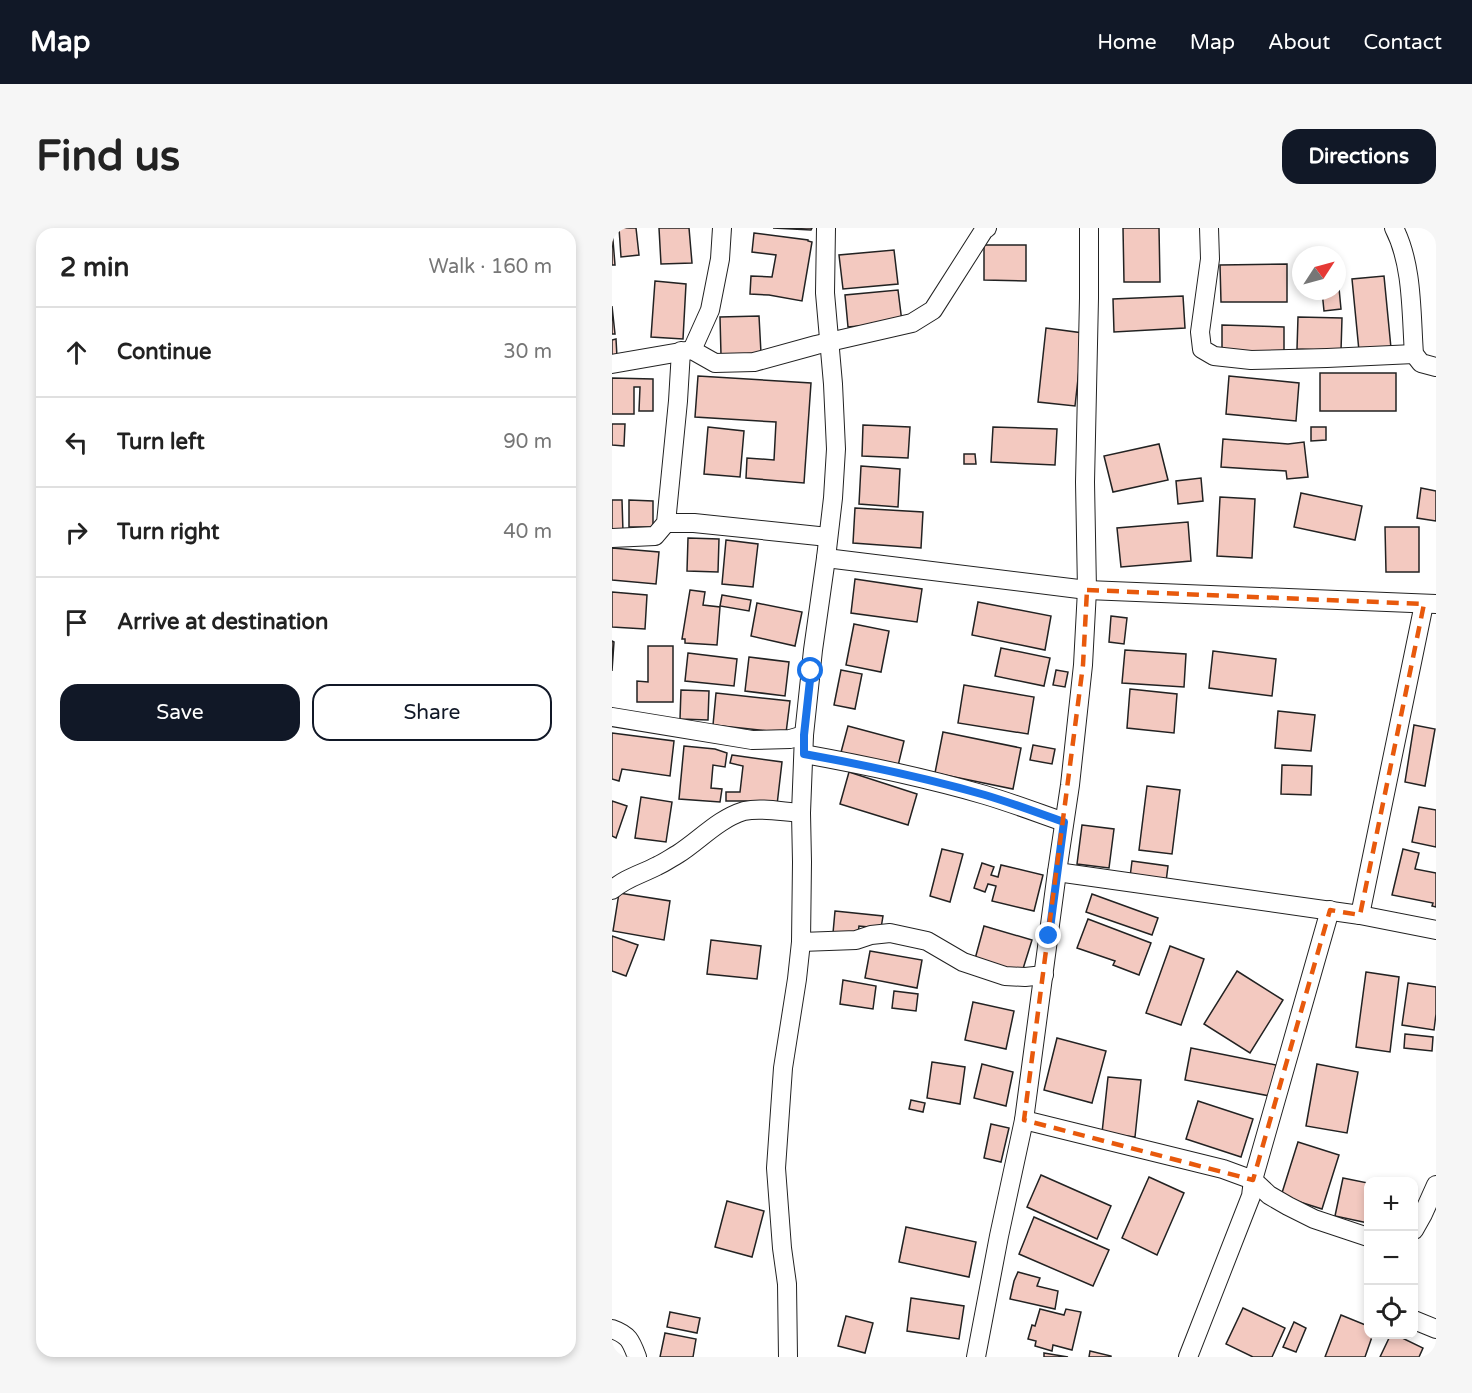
<!DOCTYPE html>
<html lang="en">
<head>
<meta charset="utf-8">
<style>
  :root { --surface:#fff; --page:#f6f6f6; --text:#222; --muted:#767676; --line:#e0e0e0; --accent:#111827 }
  body { margin:0; font-family:"Varela Round",sans-serif; background:var(--page); color:var(--text) }
  .controls { position:absolute; right:18px; bottom:18px; display:grid; overflow:hidden; border-radius:12px; box-shadow:0 3px 9px #0003 }
  .controls button { width:54px; height:54px; display:grid; place-items:center; padding:0; border:0; border-bottom:2px solid var(--line); background:var(--surface); color:var(--text); font:30px sans-serif }
  .compass { position:absolute; left:680px; top:18px; width:54px; height:54px; border-radius:50%; background:var(--surface); box-shadow:0 3px 9px #0003; rotate:54deg }
  .stop { position:absolute; width:18px; height:18px; margin:-14px; border:4px solid #1a73e8; border-radius:50%; background:#fff }
  .stop.end { background:#1a73e8; border-color:#fff; box-shadow:0 2px 6px #0008 }
  .list { margin:0; padding:0; list-style:none }
  h2 { display:flex; justify-content:space-between; align-items:center; height:78px; margin:0; padding:0 24px; font-size:26px }
  h2 small { font-size:20px; font-weight:400; color:var(--muted) }
  .list li { display:grid; grid-template-columns:39px 1fr auto; gap:18px; align-items:center; box-sizing:border-box; height:90px; padding:0 24px; border-top:2px solid var(--line) }
  .list b { display:block; font-size:22px; white-space:nowrap }
  .list em { font-size:20px; font-style:normal; color:var(--muted) }
  .actions { display:flex; gap:12px; padding:18px 24px }
  .actions a { flex:1; padding:14px 0; border:2px solid var(--accent); border-radius:18px; text-align:center; font-size:21px; color:var(--accent) }
  .actions .main { background:var(--accent); color:#fff }
  .icon { flex:none; width:33px; height:33px; fill:none; stroke:currentColor; stroke-width:2; stroke-linecap:round; stroke-linejoin:round }
  .map { position:relative; flex:none; width:824px; height:1129px; overflow:hidden; border-radius:18px }
  header { display:flex; align-items:center; gap:36px; box-sizing:border-box; height:84px; padding:0 30px; background:var(--accent); color:#fff }
  header strong { font-size:28px }
  nav { display:flex; gap:33px; margin-inline-start:auto; font-size:21px }
  .intro { display:flex; align-items:center; justify-content:space-between; box-sizing:border-box; height:144px; padding:0 36px }
  h1 { margin:0; font-size:42px }
  .button { padding:15px 27px; border-radius:18px; background:var(--accent); color:#fff; font-size:21px; font-weight:700 }
  main { display:flex; gap:36px; padding:0 36px }
  aside { flex:1; background:var(--surface); border-radius:18px; box-shadow:0 3px 9px #0003 }
  .map>svg:first-child { display:block }
  .building { fill:#f3c9c0; stroke:#222; stroke-width:1.5 }
  .lines { fill:none; stroke-linecap:round; stroke-linejoin:round }
  .minor-casing { stroke:#222; stroke-width:20 }
  .minor { stroke:#fff; stroke-width:18 }
  .route { stroke:#1a73e8; stroke-width:8 }
  .marked { fill:none; stroke:#e8590c; stroke-width:4.5; stroke-dasharray:12 8; stroke-linejoin:round }
</style>
</head>
<body>
<header>
<strong>Map</strong>
<nav><a>Home</a><a>Map</a><a>About</a><a>Contact</a></nav>
</header>
<div class="intro"><h1>Find us</h1><a class="button">Directions</a></div>
<main>
<aside>
<h2>2 min<small>Walk · 160 m</small></h2>
<ul class="list">
<li><svg class="icon" aria-label="ahead" viewBox="0 0 24 24"><path d="M12 20V5M6 11l6-6 6 6"/></svg><div><b>Continue</b></div><em>30 m</em></li>
<li><svg class="icon" aria-label="left" viewBox="0 0 24 24"><path d="M17 20v-9H6M10 6l-5 5 5 5"/></svg><div><b>Turn left</b></div><em>90 m</em></li>
<li><svg class="icon" aria-label="right" viewBox="0 0 24 24"><path d="M7 20v-9h11M14 6l5 5-5 5"/></svg><div><b>Turn right</b></div><em>40 m</em></li>
<li><svg class="icon" aria-label="arrive" viewBox="0 0 24 24"><path d="M6 21V4h12l-3 4 3 4H6"/></svg><div><b>Arrive at destination</b></div></li>
</ul>
<div class="actions"><a class="main">Save</a><a>Share</a></div>
</aside>
<div class="map">
<svg width="824" height="1129" viewBox="0 0 824 1129">
  <rect width="100%" height="100%" fill="#fff"/>
  <!-- building -->
  <g class="building">
    <path d="M0,0L3,37H0Z"/>
    <path d="M7,0H24L27,27L9,29Z"/>
    <path d="M47,0H77L80,35L49,36Z"/>
    <path d="M161,0H200L199,2Z"/>
    <path d="M511,0H547L548,54H512Z"/>
    <path d="M142,5L196,12V13L200,14L190,73L157,67L138,66L139,48L160,49L164,27L140,24Z"/>
    <path d="M372,17H414V53L372,52Z"/>
    <path d="M282,22L286,56L231,61L227,27Z"/>
    <path d="M675,36V74H609L608,37Z"/>
    <path d="M725,39L729,81L712,83L710,63H725Z"/>
    <path d="M772,48L779,120L747,123L740,51Z"/>
    <path d="M43,53L74,56L71,111L39,109Z"/>
    <path d="M286,62L290,94L236,99L233,67Z"/>
    <path d="M571,68L573,100L502,104L501,71Z"/>
    <path d="M0,78L3,106H0Z"/>
    <path d="M147,88L149,125L109,127L108,89Z"/>
    <path d="M686,89L730,90L729,123L685,121Z"/>
    <path d="M610,97L672,99V127L610,125Z"/>
    <path d="M434,100L471,105L463,178L426,174Z"/>
    <path d="M4,111L5,129L0,130V112Z"/>
    <rect x="708" y="145" width="76" height="38"/>
    <path d="M86,148L199,155L192,255L134,250L135,230L162,232L164,194L83,189Z"/>
    <path d="M617,148L687,155L684,193L614,186Z"/>
    <path d="M0,150L41,151V183H27L28,159H22V186H0Z"/>
    <path d="M0,196H13L12,218L0,217Z"/>
    <path d="M251,197L298,199L296,230L250,228Z"/>
    <path d="M96,199L132,203L128,249L92,246Z"/>
    <path d="M381,199L445,201L443,237L379,234Z"/>
    <path d="M699,199H714V212L699,213Z"/>
    <path d="M611,211L676,216L692,214L696,249L675,251L674,243L609,239Z"/>
    <path d="M547,216L556,252L501,264L492,228Z"/>
    <path d="M352,226H363L364,236H352Z"/>
    <path d="M249,238L288,241L286,279L247,276Z"/>
    <path d="M589,250L591,273L566,276L564,253Z"/>
    <path d="M809,260L824,263V293L805,290Z"/>
    <path d="M689,265L750,278L743,312L682,299Z"/>
    <path d="M608,269L643,271L640,330L605,328Z"/>
    <path d="M0,272H10L11,304H0Z"/>
    <path d="M17,272L41,273V299H17Z"/>
    <path d="M243,280L311,284L309,320L241,315Z"/>
    <path d="M576,294L579,333L509,339L505,300Z"/>
    <path d="M773,299H807V344H774Z"/>
    <path d="M76,310L107,311L106,344L75,343Z"/>
    <path d="M114,312L146,316L141,359L110,356Z"/>
    <path d="M0,320L47,324L44,356L0,352Z"/>
    <path d="M243,351L310,361L305,394L239,385Z"/>
    <path d="M78,362L93,364L91,377L108,379L105,417L73,415V411H70Z"/>
    <path d="M0,364L35,367L33,401L0,399Z"/>
    <path d="M110,367L139,372L137,383L108,378Z"/>
    <path d="M366,374L439,388L433,422L360,407Z"/>
    <path d="M145,375L190,384L183,418L139,408Z"/>
    <path d="M499,388L515,390L512,416L497,414Z"/>
    <path d="M242,396L277,403L269,444L234,437Z"/>
    <path d="M0,413L2,414L0,443Z"/>
    <path d="M36,418H61V474H25V453L36,454Z"/>
    <path d="M389,420L438,430L432,458L383,448Z"/>
    <path d="M513,422L574,426L572,459L510,455Z"/>
    <path d="M601,423L664,431L660,468L597,460Z"/>
    <path d="M76,425L125,431L122,458L73,453Z"/>
    <path d="M137,429L177,434L173,468L133,463Z"/>
    <path d="M229,442L250,446L243,481L222,477Z"/>
    <path d="M444,442L456,444L453,459L441,457Z"/>
    <path d="M352,457L422,469L416,506L346,495Z"/>
    <path d="M518,461L565,466L562,505L515,500Z"/>
    <path d="M69,462L97,463L96,492L68,491Z"/>
    <path d="M104,465L178,473L174,505L101,497Z"/>
    <path d="M666,483L703,487L699,523L663,520Z"/>
    <path d="M802,497L823,501L813,558L793,554Z"/>
    <path d="M236,498L292,513L285,542L228,528Z"/>
    <path d="M331,504L409,520L401,561L323,545Z"/>
    <path d="M0,505L62,513L58,548L10,541L7,553L0,551Z"/>
    <path d="M421,517L443,521L440,536L418,532Z"/>
    <path d="M72,518L103,521L115,525L113,539L101,537L99,560L110,561L108,574L67,571Z"/>
    <path d="M120,527L170,534L165,577L134,573H114V564H128L131,538L118,535Z"/>
    <path d="M670,537L700,538L699,567L669,566Z"/>
    <path d="M237,544L305,566L296,597L228,576Z"/>
    <path d="M535,558L568,562L560,626L527,622Z"/>
    <path d="M29,569L60,574L54,614L23,610Z"/>
    <path d="M0,573L15,578L4,610L0,608Z"/>
    <path d="M807,579L824,582V619L800,614Z"/>
    <path d="M470,597L502,601L497,640L465,636Z"/>
    <path d="M330,621L351,626L338,674L318,668Z"/>
    <path d="M791,621L807,625L803,641L824,645V679L820,678L821,675L780,667Z"/>
    <path d="M520,633L556,638L554,654L518,649Z"/>
    <path d="M370,635L382,639L379,647L386,649L389,637L431,647L422,683L380,673L384,658L376,656L373,664L362,660Z"/>
    <path d="M7,665L58,673L52,712L1,703Z"/>
    <path d="M480,666L546,690L540,707L474,684Z"/>
    <path d="M223,683L271,688L269,700L247,698L246,706L221,705Z"/>
    <path d="M476,691L539,715L527,747L501,737L503,733L465,720Z"/>
    <path d="M372,698L420,712L410,744L363,731Z"/>
    <path d="M0,708L26,717L14,748L0,743Z"/>
    <path d="M99,712L149,718L145,751L95,746Z"/>
    <path d="M558,718L592,731L569,797L534,785Z"/>
    <path d="M258,723L310,732L305,760L253,750Z"/>
    <path d="M625,743L671,772L638,825L592,796Z"/>
    <path d="M754,744L787,749L778,824L744,819Z"/>
    <path d="M231,752L264,758L261,781L228,776Z"/>
    <path d="M796,755L824,759V786L822,802L790,797Z"/>
    <path d="M282,763L306,766L304,783L280,780Z"/>
    <path d="M361,774L402,783L394,821L353,812Z"/>
    <path d="M793,806L821,809L820,823L792,820Z"/>
    <path d="M445,810L494,823L480,875L432,862Z"/>
    <path d="M579,820L664,837L658,868L573,852Z"/>
    <path d="M320,834L353,839L348,876L315,870Z"/>
    <path d="M370,836L401,844L394,878L362,870Z"/>
    <path d="M705,836L746,844L735,905L694,898Z"/>
    <path d="M496,849L529,852L523,909L490,905Z"/>
    <path d="M299,872L313,875L311,884L297,881Z"/>
    <path d="M586,873L641,891L629,929L574,911Z"/>
    <path d="M379,896L397,900L389,934L372,930Z"/>
    <path d="M686,914L727,927L710,981L669,968Z"/>
    <path d="M429,947L499,978L485,1011L415,979Z"/>
    <path d="M537,949L572,965L545,1027L510,1010Z"/>
    <path d="M731,950L756,955V995L723,988Z"/>
    <path d="M802,965H805L802,984Z"/>
    <path d="M115,973L152,983L140,1029L103,1019Z"/>
    <path d="M422,989L497,1022L481,1058L407,1026Z"/>
    <path d="M294,999L364,1014L357,1049L287,1034Z"/>
    <path d="M406,1044L428,1050L425,1058L446,1063L443,1081L398,1071L402,1053Z"/>
    <path d="M299,1070L352,1078L347,1111L295,1103Z"/>
    <path d="M631,1080L673,1100L660,1129H641L614,1116Z"/>
    <path d="M428,1081L452,1087L454,1081L469,1084L460,1122L441,1117L440,1123L423,1118L424,1113L416,1111L420,1097L423,1098Z"/>
    <path d="M58,1084L88,1090L85,1105L55,1099Z"/>
    <path d="M729,1087L756,1098V1106H761L753,1129H713Z"/>
    <path d="M234,1088L261,1095L253,1125L226,1118Z"/>
    <path d="M682,1094L694,1100L684,1124L671,1119Z"/>
    <path d="M53,1105L84,1111L81,1129H48Z"/>
    <path d="M779,1106H782L811,1120L807,1129H768Z"/>
    <path d="M478,1123L499,1128V1129H477Z"/>
    <path d="M432,1125L456,1129H432Z"/>
  </g>
  <g class="lines">
    <!-- minor casing -->
    <g class="minor-casing">
      <g id="minor">
        <path d="M597,0L598,31L588,104L590,121L602,128L639,132L715,130L802,126"/>
        <path d="M782,0C801,37 799,85 802,126L809,135L824,139"/>
        <path d="M80,122L98,82L108,31L110,0"/>
        <path d="M0,136L80,122L103,135L142,134L204,117L300,95L321,82L372,2L375,0"/>
        <path d="M54,295H82L216,309"/>
        <path d="M0,310L43,308L54,295L66,173L69,123"/>
        <path d="M214,330L475,362L824,376"/>
        <path d="M0,489L140,512L178,511L192,507"/>
        <path d="M192,526C253,537 314,550 373,567C400,575 426,585 452,594"/>
        <path d="M445,644L748,687L824,702"/>
        <path d="M0,662C13,650 30,646 45,638C52,635 59,630 66,626C88,612 106,591 132,583C150,579 171,584 189,585"/>
        <path d="M748,687L812,376"/>
        <path d="M189,714L244,712L259,707L278,705L315,713L351,734L393,748L413,749L432,747"/>
        <path d="M412,892L611,941L641,952L657,967L676,978L702,991L756,1009"/>
        <path d="M802,1002L811,986L824,957"/>
        <path d="M802,1092L824,1101"/>
        <path d="M0,1101C17,1107 19,1113 25,1129"/>
        <path d="M176,1129L175,1056L170,1020L164,940L171,840L185,751L189,714L190,634L189,585L192,507L201,422L214,330L221,270L224,221L221,156L213,65L214,0"/>
        <path d="M364,1129L387,1008L412,892L445,644L458,557L471,437L475,362L473,254L477,70V0"/>
        <path d="M576,1129L639,968L641,952L718,682"/>
      </g>
    </g>
    <!-- minor -->
    <use href="#minor" class="minor"/>
  </g>
  <g class="lines">
    <!-- route -->
    <path class="route" d="M199,443L192,507V526C253,537 314,550 373,567C400,575 426,585 452,594L437,708"/>
  </g>
  <!-- marked area -->
  <path class="marked" d="M475,362L812,376L748,687L718,682L641,952L412,892L471,437Z"/>
</svg>
<div class="controls">
<button>+</button>
<button>−</button>
<button><svg class="icon" aria-label="locate" viewBox="0 0 24 24"><circle cx="12" cy="12" r="6"/><path d="M12 2v4M12 18v4M2 12h4M18 12h4"/></svg></button>
</div>
<svg class="compass" viewBox="-18 -18 36 36"><path d="M0-13l5 13h-10z" fill="#e53935"/><path d="M0 13l5-13h-10z" fill="#767676"/></svg>
<div class="stop" style="left:199px;top:443px"></div>
<div class="stop end" style="left:437px;top:708px"></div>
</div>
</main>
</body>
</html>
